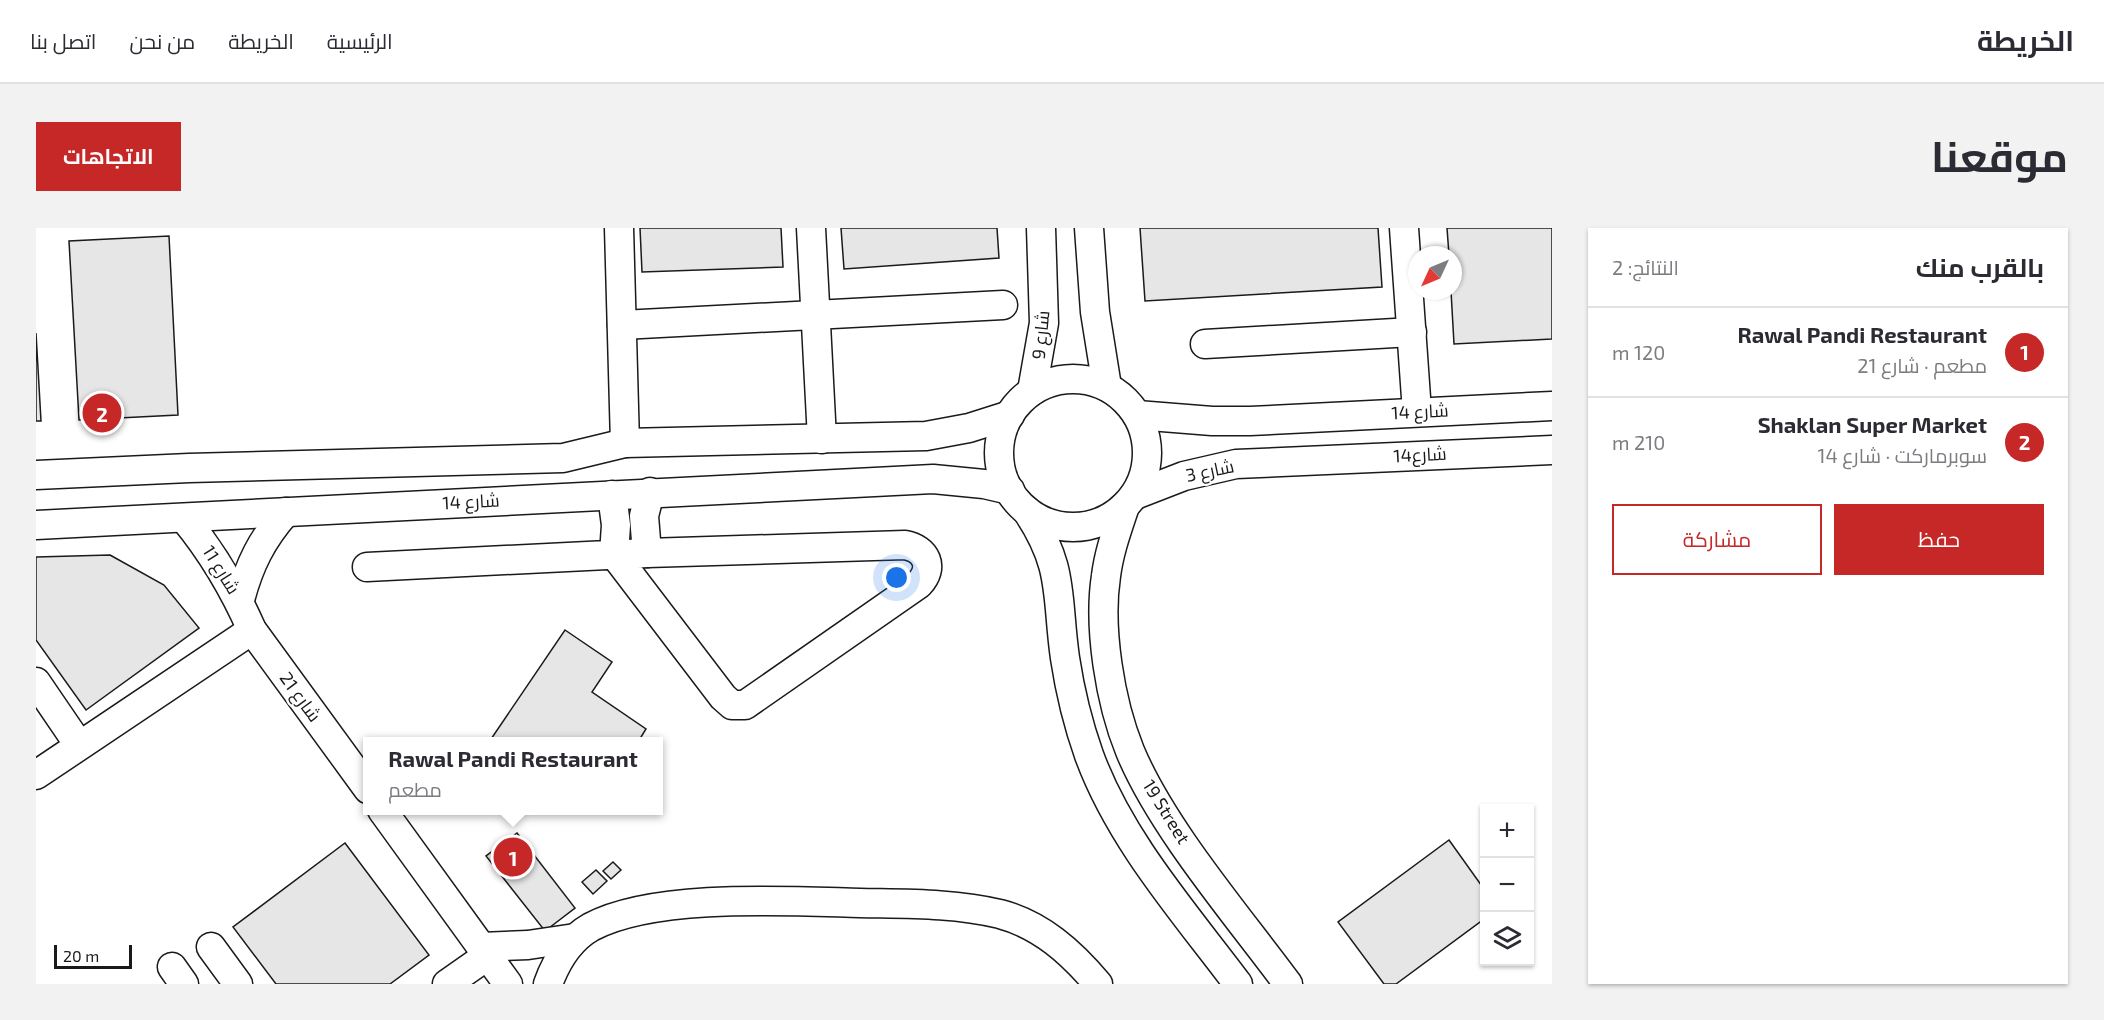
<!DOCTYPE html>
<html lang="ar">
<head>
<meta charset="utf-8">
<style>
  :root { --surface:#fff; --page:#f2f2f3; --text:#2b2b33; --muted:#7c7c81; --line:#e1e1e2; --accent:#c62828 }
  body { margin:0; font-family:"Exo 2",Cairo,sans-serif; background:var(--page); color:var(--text); direction:rtl }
  .controls { position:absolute; right:18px; bottom:18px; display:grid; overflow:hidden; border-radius:0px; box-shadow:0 2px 4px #0004 }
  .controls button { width:54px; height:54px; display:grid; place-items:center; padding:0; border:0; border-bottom:2px solid var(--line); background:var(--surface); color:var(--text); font:30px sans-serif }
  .compass { position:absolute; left:1372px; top:18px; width:54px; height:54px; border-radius:50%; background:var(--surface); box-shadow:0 2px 4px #0004; rotate:226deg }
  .scale { position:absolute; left:18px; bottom:15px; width:78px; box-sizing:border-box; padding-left:6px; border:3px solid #1a1a1a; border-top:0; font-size:16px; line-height:21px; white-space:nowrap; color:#1a1a1a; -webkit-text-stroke:4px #fff; paint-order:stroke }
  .you { position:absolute; left:861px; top:350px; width:21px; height:21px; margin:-15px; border:4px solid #fff; border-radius:50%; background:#1a73e8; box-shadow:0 0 0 9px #1a73e833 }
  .badge { display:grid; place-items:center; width:39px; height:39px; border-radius:50%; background:var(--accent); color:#fff; font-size:20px; font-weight:700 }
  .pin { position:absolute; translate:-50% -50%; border:3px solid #fff; box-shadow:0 2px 6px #0006 }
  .popup { position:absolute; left:327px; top:509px; width:300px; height:78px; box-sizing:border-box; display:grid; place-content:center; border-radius:0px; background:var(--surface); filter:drop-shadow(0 2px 4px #0005); font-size:20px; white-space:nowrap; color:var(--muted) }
  .popup b { font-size:22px; color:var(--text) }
  .popup::after { content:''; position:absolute; left:50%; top:100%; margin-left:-12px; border:12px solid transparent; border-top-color:var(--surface) }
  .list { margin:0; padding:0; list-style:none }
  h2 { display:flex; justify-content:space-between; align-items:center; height:78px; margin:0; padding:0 24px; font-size:26px }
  h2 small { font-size:20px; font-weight:400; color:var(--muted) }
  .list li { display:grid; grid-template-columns:39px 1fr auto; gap:18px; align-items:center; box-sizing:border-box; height:90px; padding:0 24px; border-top:2px solid var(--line) }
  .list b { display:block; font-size:22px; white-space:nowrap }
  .list p { margin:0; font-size:20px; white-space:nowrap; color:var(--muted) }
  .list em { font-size:20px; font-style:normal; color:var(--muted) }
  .actions { display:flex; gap:12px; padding:18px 24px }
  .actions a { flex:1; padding:14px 0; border:2px solid var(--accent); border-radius:0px; text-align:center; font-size:21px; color:var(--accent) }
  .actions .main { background:var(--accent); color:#fff }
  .icon { flex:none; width:33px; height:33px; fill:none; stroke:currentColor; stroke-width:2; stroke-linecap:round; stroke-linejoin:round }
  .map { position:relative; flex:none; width:1516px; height:756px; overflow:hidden; direction:ltr; border-radius:0px }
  header { display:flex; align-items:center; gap:36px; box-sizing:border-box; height:84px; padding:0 30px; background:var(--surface); border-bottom:2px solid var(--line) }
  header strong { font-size:28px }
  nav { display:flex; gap:33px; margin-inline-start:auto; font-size:21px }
  .intro { display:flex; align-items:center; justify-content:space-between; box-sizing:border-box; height:144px; padding:0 36px }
  h1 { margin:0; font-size:42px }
  .button { padding:15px 27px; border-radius:0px; background:var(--accent); color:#fff; font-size:21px; font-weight:700 }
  main { display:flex; gap:36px; padding:0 36px }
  aside { flex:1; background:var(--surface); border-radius:0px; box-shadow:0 2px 4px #0004 }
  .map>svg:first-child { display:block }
  .building { fill:#e6e6e6; stroke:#1a1a1a; stroke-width:1.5 }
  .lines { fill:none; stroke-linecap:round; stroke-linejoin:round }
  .minor-casing { stroke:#1a1a1a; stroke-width:31 }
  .minor { stroke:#fff; stroke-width:28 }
  .labels { text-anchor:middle; stroke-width:4.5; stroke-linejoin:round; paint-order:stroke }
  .street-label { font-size:18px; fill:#1a1a1a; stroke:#fff }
</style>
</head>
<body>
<header>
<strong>الخريطة</strong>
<nav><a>الرئيسية</a><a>الخريطة</a><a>من نحن</a><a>اتصل بنا</a></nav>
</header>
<div class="intro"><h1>موقعنا</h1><a class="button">الاتجاهات</a></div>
<main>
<aside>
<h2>بالقرب منك<small>النتائج: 2</small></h2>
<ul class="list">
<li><span class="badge">1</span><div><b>Rawal Pandi Restaurant</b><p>مطعم · شارع 21</p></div><em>120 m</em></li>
<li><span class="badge">2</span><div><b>Shaklan Super Market</b><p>سوبرماركت · شارع 14</p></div><em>210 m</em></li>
</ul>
<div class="actions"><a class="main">حفظ</a><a>مشاركة</a></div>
</aside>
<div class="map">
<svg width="1516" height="756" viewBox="0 0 1516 756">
  <rect width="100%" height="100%" fill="#fff"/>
  <!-- building -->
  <g class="building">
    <path d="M604,0H745L747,39L606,44Z"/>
    <path d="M805,0H961L963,30L808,41Z"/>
    <path d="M1104,0H1342L1346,59L1109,73Z"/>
    <path d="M1411,0H1516V111L1418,116L1415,63H1417V27H1413Z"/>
    <path d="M133,8L142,187L43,192L33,13Z"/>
    <path d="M0,105L5,193H0Z"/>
    <path d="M74,327L128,357L163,400L50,482L0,412V329Z"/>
    <path d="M529,402L576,434L556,464L610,501L602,514H453Z"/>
    <path d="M481,605L539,680L509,703L450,628Z"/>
    <path d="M1413,612L1448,661V691L1360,756H1348L1302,694Z"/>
    <path d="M309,615L393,727L354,756H240L197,699Z"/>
    <path d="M577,634L585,642L575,651L567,643Z"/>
    <path d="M560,642L571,653L557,666L546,654Z"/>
  </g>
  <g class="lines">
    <!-- minor casing -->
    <g class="minor-casing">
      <g id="minor">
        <path d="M583,0L589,215"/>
        <path d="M775,0L786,211"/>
        <path d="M1053,0L1059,84L1071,159"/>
        <path d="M1368,0L1381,184"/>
        <path d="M586,97L967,77"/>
        <path d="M1169,116L1376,104"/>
        <circle cx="1037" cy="225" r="74"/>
        <path d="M996,163L1008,95L1005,0"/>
        <path d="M1101,187L1176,193H1214L1516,178"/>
        <path d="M0,247L153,240L527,230L589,215L890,208L933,200L974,187"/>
        <path d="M1099,267L1148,248L1200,236L1516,222"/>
        <path d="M1089,278C1081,302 1073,324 1070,348C1062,400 1074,474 1094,523C1126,600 1201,687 1252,756"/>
        <path d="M991,283C1029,340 1020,367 1029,430C1034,463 1042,496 1053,527C1084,612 1148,684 1202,756"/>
        <path d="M148,290C177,325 198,361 216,402L332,561"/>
        <path d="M0,297L897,251L948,256L974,262"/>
        <path d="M611,325L608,288L614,264"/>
        <path d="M331,339C424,334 517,329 611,325L869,317C890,321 899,339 883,356L709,477H696L687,469L578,326L580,297L576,267"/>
        <path d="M204,372C213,337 226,311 250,284"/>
        <path d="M0,454L43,517"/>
        <path d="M0,547L216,402"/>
        <path d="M346,582L472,756"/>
        <path d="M175,719L202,756"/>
        <path d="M445,719L492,717L539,710"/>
        <path d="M136,739L148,756"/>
        <path d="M411,756L451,728"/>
        <path d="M512,756C520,734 534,711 555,699C618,665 751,673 824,675C870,676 918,675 964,686C1005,697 1035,724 1062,756"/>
      </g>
    </g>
    <!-- minor -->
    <use href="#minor" class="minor"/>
  </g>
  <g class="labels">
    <!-- street labels -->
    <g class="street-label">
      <text transform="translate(1005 107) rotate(-84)" y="6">شارع 9</text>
      <text transform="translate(1384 184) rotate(-3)" y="6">شارع 14</text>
      <text transform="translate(1384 227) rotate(-3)" y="6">شارع14</text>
      <text transform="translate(1174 243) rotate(-12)" y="6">شارع 3</text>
      <text transform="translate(435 274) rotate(-3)" y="6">شارع 14</text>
      <text transform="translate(185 342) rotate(58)" y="6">شارع 11</text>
      <text transform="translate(264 469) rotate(54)" y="6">شارع 21</text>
      <text transform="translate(1130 584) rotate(58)" y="6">19 Street</text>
    </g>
  </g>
</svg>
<div class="controls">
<button>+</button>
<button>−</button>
<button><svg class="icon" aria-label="layers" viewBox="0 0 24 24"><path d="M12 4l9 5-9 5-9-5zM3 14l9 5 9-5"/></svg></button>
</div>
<svg class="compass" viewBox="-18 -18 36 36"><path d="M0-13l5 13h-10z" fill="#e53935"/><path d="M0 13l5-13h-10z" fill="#7c7c81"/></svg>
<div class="scale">20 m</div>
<div class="you"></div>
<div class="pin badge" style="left:477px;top:629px">1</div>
<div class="popup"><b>Rawal Pandi Restaurant</b>مطعم</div>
<div class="pin badge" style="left:66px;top:185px">2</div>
</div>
</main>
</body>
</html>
